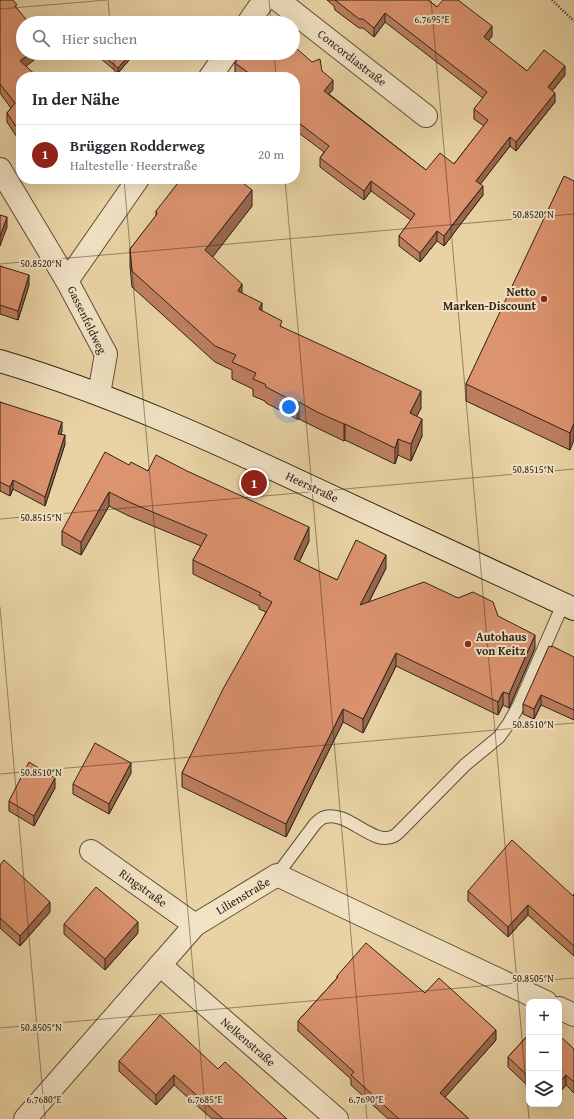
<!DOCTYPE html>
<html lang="de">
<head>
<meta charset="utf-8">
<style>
  :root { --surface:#fff; --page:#f7f7f7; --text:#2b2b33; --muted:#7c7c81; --line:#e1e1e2; --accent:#8f2418 }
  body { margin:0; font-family:"Gentium Book Plus",serif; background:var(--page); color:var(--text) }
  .controls { position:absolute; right:12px; bottom:12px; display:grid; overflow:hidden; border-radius:8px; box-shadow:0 4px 16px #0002 }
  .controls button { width:36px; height:36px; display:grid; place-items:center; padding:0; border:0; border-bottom:1px solid var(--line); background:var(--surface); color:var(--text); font:20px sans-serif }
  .you { position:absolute; left:289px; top:407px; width:14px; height:14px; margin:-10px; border:3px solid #fff; border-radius:50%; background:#1a73e8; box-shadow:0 0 0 6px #1a73e833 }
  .badge { display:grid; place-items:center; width:26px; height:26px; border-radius:50%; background:var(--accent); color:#fff; font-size:13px; font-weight:700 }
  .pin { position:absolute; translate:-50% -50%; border:2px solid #fff; box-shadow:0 1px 4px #0006 }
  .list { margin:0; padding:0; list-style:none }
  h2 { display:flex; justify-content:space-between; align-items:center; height:52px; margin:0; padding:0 16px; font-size:17px }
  h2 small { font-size:13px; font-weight:400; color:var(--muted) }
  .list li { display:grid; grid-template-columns:26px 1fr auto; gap:12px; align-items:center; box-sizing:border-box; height:60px; padding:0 16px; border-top:1px solid var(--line) }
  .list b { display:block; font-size:15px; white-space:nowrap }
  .list p { margin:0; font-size:13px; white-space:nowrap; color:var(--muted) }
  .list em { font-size:13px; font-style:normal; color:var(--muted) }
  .icon { flex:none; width:22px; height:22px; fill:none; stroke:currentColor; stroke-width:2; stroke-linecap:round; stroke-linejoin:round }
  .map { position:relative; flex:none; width:574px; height:1119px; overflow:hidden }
  .search { position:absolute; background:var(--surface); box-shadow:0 4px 16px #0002; left:16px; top:16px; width:284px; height:44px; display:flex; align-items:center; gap:10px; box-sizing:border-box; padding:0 14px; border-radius:22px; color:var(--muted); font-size:15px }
  .panel { position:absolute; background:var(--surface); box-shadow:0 4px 16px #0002; left:16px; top:72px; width:284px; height:112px; border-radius:16px }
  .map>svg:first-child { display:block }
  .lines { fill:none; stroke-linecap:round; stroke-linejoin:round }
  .service-casing { stroke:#5c4f3b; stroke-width:14 }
  .minor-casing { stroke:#5c4f3b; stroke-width:24 }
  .secondary-casing { stroke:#2d2318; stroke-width:24 }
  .path { stroke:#2d2318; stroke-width:2.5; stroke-dasharray:1 2; stroke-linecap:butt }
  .service { stroke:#f1e2c4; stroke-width:12 }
  .minor { stroke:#f1e2c4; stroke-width:22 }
  .secondary { stroke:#f1e2c4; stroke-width:22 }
  .wall { fill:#bd7e5f; stroke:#2d2318 }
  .shaded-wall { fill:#9a674e; stroke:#2d2318 }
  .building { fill:#dc936f; stroke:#2d2318 }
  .ticks { fill:none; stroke:#2d2318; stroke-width:1; stroke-opacity:0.45 }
  .poi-dot { fill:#8f2418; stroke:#f1e2c4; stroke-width:1.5 }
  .labels { text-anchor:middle; stroke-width:4; stroke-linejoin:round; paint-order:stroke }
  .street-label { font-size:12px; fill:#2d2318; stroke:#f1e2c4 }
  .poi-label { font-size:12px; font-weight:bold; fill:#2d2318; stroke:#f1e2c4; text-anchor:end }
  .ticks-label { font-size:10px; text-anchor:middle; fill:#2d2318; stroke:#f1e2c4; stroke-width:4; stroke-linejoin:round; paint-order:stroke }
</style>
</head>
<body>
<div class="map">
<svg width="574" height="1119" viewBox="0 0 574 1119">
  <rect width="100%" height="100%" fill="#e9d3a4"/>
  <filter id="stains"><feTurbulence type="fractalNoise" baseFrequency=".005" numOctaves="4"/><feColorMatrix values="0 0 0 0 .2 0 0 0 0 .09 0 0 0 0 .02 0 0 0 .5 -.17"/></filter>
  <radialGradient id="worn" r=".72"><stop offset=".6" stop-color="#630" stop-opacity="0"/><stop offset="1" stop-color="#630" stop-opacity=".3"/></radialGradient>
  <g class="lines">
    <!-- service casing -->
    <g class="service-casing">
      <path id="service" d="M277,875L315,824C318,821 321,818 325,817C348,810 373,847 394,836C396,835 399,832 401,830L465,765L499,737L509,723L519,705L563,604"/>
    </g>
    <!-- minor casing -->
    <g class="minor-casing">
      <g id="minor">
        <path d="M278,0L426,116"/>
        <path d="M248,23L264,0"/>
        <path d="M210,77L227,53"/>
        <path d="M0,169L67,281L106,354L99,394"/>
        <path d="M67,281L138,179"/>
        <path d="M91,851L195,925"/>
        <path d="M160,965L337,1119"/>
        <path d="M559,1008L574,1015"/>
        <path d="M25,1119L195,925L277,875L546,1002"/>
      </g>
    </g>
    <!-- secondary casing -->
    <g class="secondary-casing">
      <path id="secondary" d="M0,361C111,394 216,442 320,491C405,530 489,570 574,609"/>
    </g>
    <!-- path -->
    <path class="path" d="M552,0L574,21"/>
    <!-- service -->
    <use href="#service" class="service"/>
    <!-- minor -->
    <use href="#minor" class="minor"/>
    <!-- secondary -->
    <use href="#secondary" class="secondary"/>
  </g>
  <!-- wall -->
  <g class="wall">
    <path d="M0,0L17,8L26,66L21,77V143L7,122V113L11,108L0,93Z"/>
    <path d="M327,0H428L437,7L492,36L488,41L527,71L565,75L552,91L555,102L516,151L510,146L480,184L483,195L463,221L444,246L437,241L420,262L399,246V236L411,220L371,191L364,200L320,167V158L324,152L295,130V77H242L235,72V63L322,71L333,89L329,94L426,170L454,164L471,142L484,126L474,119V109L483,98L385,22L374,37L363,28H359L335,10L334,6Z"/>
    <path d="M100,53H135L118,73L100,58Z"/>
    <path d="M574,181L570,450L466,401V384Z"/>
    <path d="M252,206L212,257L242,293L262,311L282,327L421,408L416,416L422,436L411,461L398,455L395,464L345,440L344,441L317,428L299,419H297L266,403L265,401L253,396V389L232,379V370L215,362L132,287L130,266V249L156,216V211Z"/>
    <path d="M0,266L29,285L18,320L0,314Z"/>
    <path d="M0,402L62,431L61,434L65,444L45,506L13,489L10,496L0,491Z"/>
    <path d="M129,465L148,471L309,541L299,562L337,580L386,568L369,602L458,598L498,616L535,648L509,708L503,705L498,715L396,666L363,733L343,722L286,837L182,787V773L266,612L259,609V606L193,574V560L201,546L129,516L109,506L81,555L62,545V531Z"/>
    <path d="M574,657V720L541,705L534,719L523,714V704Z"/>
    <path d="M131,773L109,814L73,794V784Z"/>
    <path d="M55,788L34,826L9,811V801Z"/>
    <path d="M0,865L50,912L20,946L0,928Z"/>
    <path d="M468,891L573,896L574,894V956L528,915L508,937L468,901Z"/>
    <path d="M64,924L138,933L105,970L64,934Z"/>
    <path d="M337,976L425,993L496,1040L445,1097L469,1119H388L351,1085V1079L298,1031V1021L337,978Z"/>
    <path d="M529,1034V1087L508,1067V1057Z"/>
    <path d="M574,1049V1093L566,1085L559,1093Z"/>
    <path d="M119,1061L218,1069L287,1119H212L174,1085L156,1105L119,1071Z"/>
  </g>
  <!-- shaded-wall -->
  <g class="shaded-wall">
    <path d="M385,13V22L374,37V28Z"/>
    <path d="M492,26V36L484,46V37Z"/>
    <path d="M31,53H43L20,71V61Z"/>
    <path d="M131,53H135L118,73V68Z"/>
    <path d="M565,66V75L548,96V87Z"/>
    <path d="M333,80V89L324,100V91Z"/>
    <path d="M555,93V102L516,151V142Z"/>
    <path d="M510,137V146L476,190V181Z"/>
    <path d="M371,181V191L364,200V191Z"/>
    <path d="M483,186V195L444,246V236Z"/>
    <path d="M252,190V206L205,267V250Z"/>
    <path d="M7,217V227L0,246V237Z"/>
    <path d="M437,231V241L420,262V253Z"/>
    <path d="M29,275V285L18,320V311Z"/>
    <path d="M242,284V301L238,291Z"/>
    <path d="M262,303V319L259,309Z"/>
    <path d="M421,391V408L410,430V413Z"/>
    <path d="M299,402V419H297V403Z"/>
    <path d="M422,419V436L411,461V444Z"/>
    <path d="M62,422V431L58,442V434Z"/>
    <path d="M574,423V440L570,450V433Z"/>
    <path d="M344,424H345V440L344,441Z"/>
    <path d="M65,435V444L45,506V497Z"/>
    <path d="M398,439V455L395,464V448Z"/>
    <path d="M13,480V489L10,496V487Z"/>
    <path d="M109,492V506L81,555V542Z"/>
    <path d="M309,527V541L294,573V559Z"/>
    <path d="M386,555V568L360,619V605Z"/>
    <path d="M535,635V648L509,708V694Z"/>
    <path d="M396,653V666L363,733V719Z"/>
    <path d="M503,692V705L498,715V702Z"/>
    <path d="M541,695V705L534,719V709Z"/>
    <path d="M343,709V722L286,837V824Z"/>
    <path d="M131,763V773L109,814V804Z"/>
    <path d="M55,778V788L34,826V816Z"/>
    <path d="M50,902V912L20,946V936Z"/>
    <path d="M528,905V915L508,937V927Z"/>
    <path d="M138,922V933L105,970V959Z"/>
    <path d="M496,1030V1040L440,1103V1093Z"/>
    <path d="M174,1075V1085L156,1105V1095Z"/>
    <path d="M566,1075V1085L559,1093V1083Z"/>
  </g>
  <!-- building -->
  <g class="building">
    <path d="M0,0H13L17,5L15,6L29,23H23V53H31L20,61L38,77H21V134L7,113L15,103L0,84Z"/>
    <path d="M335,0H428L437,7L443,0H458L492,26L484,37L527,71L544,50L565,66L548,87L555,93L516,142L510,137L476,181L483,186L463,211L444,236L437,231L420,253L399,236L415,214L371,181L364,191L320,158L329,146L295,120V77H254L235,63L242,53H293V49H297L312,62L320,59L322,71L333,80L324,91L426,170L440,153L454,164L488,120L474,109L487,92L385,13L374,28L363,19H359Z"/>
    <path d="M100,53H131L118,68Z"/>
    <path d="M564,176L574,181V423L570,433L466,384Z"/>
    <path d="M181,179H238L252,190L205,250L242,284L238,291L262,303L259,309L282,321L280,326L421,391L410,413L422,419L411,444L398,439L395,448L345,424H344L317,412L299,402L297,403L266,387L265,384L253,379L256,373L232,362L236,355L215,346L132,271L130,249L157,214L156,211Z"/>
    <path d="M0,215L7,217L0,237Z"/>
    <path d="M0,266L29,275L18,311L0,305Z"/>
    <path d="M0,402L62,422L58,434L65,435L45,497L13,480L10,487L0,482Z"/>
    <path d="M105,452L129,465L131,462L148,471L156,455L187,471L309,527L294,559L337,580L356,540L386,555L360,605L424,582L458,598L473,592L493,602L498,616L535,635L509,694L503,692L498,702L396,653L363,719L343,709L286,824L182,773L223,689L272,602L259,595L261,593L193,560L207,535L129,502L109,492L81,542L62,531Z"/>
    <path d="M549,646L552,647V646L574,657V710L541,695L534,709L523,704Z"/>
    <path d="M95,743L131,763L109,804L73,784Z"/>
    <path d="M29,762L55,778L34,816L9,801Z"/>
    <path d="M512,840L573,896L574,894V946L528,905L508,927L468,891Z"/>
    <path d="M4,860L50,902L20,936L0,918V865Z"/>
    <path d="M96,887L138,922L105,959L64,924Z"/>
    <path d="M366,943L425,993L439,978L496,1030L440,1093L469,1119H399L351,1075L354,1072L298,1021L338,977L337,976Z"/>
    <path d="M160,1015L218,1069L225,1062L287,1119H223L174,1075L156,1095L119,1061Z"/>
    <path d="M529,1034V1077L508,1057Z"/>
    <path d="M559,1035L574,1049V1082L566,1075L559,1083Z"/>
  </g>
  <!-- ticks -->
  <path class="ticks" d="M108,0L110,23M269,0L271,23M431,0L529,1119M0,9L107,0M113,53L115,77M274,53L276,77M124,179L206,1119M285,179L367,1119M0,264L574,214M0,519L574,469M0,607L45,1119M0,774L574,723M0,1028L574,978"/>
  <!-- markers -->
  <g class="poi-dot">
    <circle cx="544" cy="299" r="4"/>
    <circle cx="468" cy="644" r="4"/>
  </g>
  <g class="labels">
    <!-- street labels -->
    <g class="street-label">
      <text transform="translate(352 58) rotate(38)" y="4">Concordiastraße</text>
      <text transform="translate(87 320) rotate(64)" y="4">Gassenfeldweg</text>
      <text transform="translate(312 487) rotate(25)" y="4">Heerstraße</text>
      <text transform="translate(143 888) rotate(36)" y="4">Ringstraße</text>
      <text transform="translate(243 896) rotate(-31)" y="4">Lilienstraße</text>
      <text transform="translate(248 1042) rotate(41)" y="4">Nelkenstraße</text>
    </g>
    <!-- poi labels -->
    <g class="poi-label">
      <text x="536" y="296">Netto<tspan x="536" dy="14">Marken-Discount</tspan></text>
      <text x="476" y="641" text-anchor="start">Autohaus<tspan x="476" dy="14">von Keitz</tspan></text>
    </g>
  </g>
  <g class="ticks-label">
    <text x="432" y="23">6.7695°E</text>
    <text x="533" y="218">50.8520°N</text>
    <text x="41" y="267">50.8520°N</text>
    <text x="533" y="473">50.8515°N</text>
    <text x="41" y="521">50.8515°N</text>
    <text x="533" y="728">50.8510°N</text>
    <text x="41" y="776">50.8510°N</text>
    <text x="533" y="982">50.8505°N</text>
    <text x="41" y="1031">50.8505°N</text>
    <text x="44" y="1103">6.7680°E</text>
    <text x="205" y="1103">6.7685°E</text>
    <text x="366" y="1103">6.7690°E</text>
  </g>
  <rect width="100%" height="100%" filter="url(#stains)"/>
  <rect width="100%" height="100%" fill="url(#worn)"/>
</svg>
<div class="controls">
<button>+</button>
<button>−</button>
<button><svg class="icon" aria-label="layers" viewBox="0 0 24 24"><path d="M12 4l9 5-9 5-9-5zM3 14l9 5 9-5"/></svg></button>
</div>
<div class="you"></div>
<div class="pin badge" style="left:254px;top:483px">1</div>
<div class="search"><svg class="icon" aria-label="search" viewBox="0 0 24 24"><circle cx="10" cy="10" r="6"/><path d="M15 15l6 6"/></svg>Hier suchen</div>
<section class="panel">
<h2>In der Nähe<small></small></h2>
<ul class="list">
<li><span class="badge">1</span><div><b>Brüggen Rodderweg</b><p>Haltestelle · Heerstraße</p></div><em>20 m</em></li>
</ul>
</section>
</div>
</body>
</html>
